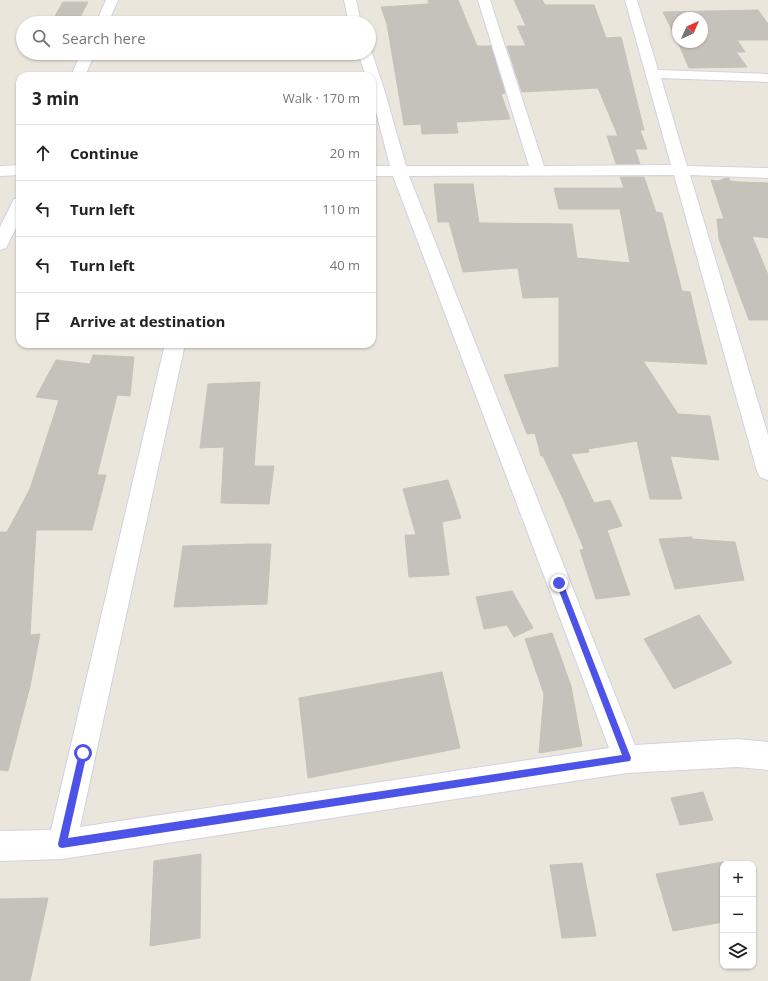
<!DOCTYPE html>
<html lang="en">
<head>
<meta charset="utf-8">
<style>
  :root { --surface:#fff; --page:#f2f2f2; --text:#222; --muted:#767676; --line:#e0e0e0 }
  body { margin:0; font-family:"Open Sans",sans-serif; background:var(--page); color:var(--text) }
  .controls { position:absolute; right:12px; bottom:12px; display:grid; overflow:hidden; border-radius:8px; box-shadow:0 1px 3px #0004 }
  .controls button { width:36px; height:36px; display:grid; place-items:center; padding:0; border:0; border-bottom:1px solid var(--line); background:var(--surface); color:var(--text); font:20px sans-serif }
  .compass { position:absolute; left:672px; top:12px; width:36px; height:36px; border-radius:50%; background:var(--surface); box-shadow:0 1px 3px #0004; rotate:45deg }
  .stop { position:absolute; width:12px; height:12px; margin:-9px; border:3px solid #4c53e6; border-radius:50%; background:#fff }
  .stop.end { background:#4c53e6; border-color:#fff; box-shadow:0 1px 4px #0008 }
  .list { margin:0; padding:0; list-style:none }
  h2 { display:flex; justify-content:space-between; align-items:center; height:52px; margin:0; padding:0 16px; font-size:17px }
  h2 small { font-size:13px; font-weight:400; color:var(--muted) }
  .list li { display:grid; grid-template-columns:26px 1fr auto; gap:12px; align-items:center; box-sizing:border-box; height:56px; padding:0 16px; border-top:1px solid var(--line) }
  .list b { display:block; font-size:15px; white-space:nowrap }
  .list em { font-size:13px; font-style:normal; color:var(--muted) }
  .icon { flex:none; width:22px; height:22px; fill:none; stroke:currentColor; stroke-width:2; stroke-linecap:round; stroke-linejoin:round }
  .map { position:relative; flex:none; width:768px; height:981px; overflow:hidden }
  .search { position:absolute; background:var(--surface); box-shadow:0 1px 3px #0004; left:16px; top:16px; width:360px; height:44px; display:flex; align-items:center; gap:10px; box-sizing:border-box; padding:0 14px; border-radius:22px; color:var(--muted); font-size:15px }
  .panel { position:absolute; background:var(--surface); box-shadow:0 1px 3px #0004; left:16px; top:72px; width:360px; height:276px; border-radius:12px }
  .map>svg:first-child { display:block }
  .building { fill:#c5c2bc; stroke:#c5c2b6 }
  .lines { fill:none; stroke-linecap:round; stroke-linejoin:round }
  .minor-casing { stroke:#d1d2e0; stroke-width:2 }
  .minor { fill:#fff; fill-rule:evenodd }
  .route { fill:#4c53e6 }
</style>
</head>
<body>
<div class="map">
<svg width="768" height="981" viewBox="0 0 768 981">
  <rect width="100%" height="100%" fill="#eae6dc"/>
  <!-- building -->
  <g class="building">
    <path d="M428,0H458L477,46H491L505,93L501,94L510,119L456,122L458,133L422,134L421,124L404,125L387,24L381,7L429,4Z"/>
    <path d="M514,0H542L545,5H594L606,38L621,37L644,130H640L647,149H635L640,164H616L607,136H618L598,88L522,92L507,46H526L517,26H526Z"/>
    <path d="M63,2H88L77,23H51Z"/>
    <path d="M758,10L768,24V40H737L745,52H736L747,67L689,68L678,42H702V18H678V42L663,12Z"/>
    <path d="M620,177H644L656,212L662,213L682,291L690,292L707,364L643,361L678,414L710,416L719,460L670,456L682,499H650L637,441L588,449L589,452L571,454L594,503L610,500L622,526L607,530L630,595L596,599L580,550L584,549L564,501L543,456H541L535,433L527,434L504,375L559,367V297L523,298L518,268L463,272L449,222H438L434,184H473L479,223L572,224L577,258L630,263L620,209H559L554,188H624Z"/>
    <path d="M726,178H729L730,181L740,182L768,183V238L752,236L768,275V320H749L719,239L717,219H724L711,180L718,181Z"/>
    <path d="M93,355L134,357L130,396L117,395L97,475H106L92,530H36L30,635L40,634L30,686L8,771L0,770V532H7L30,489L59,400L36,397L56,360L90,364Z"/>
    <path d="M260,382L254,466H274L269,504L221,503L224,447L200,448L208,384Z"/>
    <path d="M448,480L461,518L442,522L449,575L409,577L405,535H416L403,489Z"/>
    <path d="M692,537V539L735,542L744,580L675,589L659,539Z"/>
    <path d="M252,544H271L267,604L174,607L183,546Z"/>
    <path d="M512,591L533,628L514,637L507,625L484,629L476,597Z"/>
    <path d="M699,615L732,663L674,689L644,639Z"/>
    <path d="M552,633L571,686L582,746L539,753L544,694L525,639Z"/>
    <path d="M442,672L460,748L308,778L299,698Z"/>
    <path d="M703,792L713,820L680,825L671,798Z"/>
    <path d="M201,854L200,938L150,946L154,861Z"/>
    <path d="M723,862V922L673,931L656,874Z"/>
    <path d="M582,863L596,936L562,938L550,865Z"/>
    <path d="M48,898L30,981H0V899Z"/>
  </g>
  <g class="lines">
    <!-- minor casing -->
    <g class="minor-casing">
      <g id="minor">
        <path d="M106,0H118L108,23H96Z"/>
        <path d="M344,0H356L361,23H349Z"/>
        <path d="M478,0H490L544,166L671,165L625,0H637L658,70L768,74V82L661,78L687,166L768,168V178L690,175L768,435V480L760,477L757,471L674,175L409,176L635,745L737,739L768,742V770L737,767L627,773L62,859L0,861V831L51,830L165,344H185L80,827L609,748L393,176H372V166H390L372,96V76H366L358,53H369V50L372,53L384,89L406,166H529Z"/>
        <path d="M81,53H95L85,76H71Z"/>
        <path d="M20,165V175L0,176V166Z"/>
        <path d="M20,198V220L6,248L0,250V227L14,199Z"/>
      </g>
    </g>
    <!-- minor -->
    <use href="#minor" class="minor"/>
  </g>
  <!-- route -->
  <path class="route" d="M559,580L563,583L631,758L630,761L62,848L59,847L58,844L79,753L83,749L87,753L68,838L622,755L556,583Z"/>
</svg>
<div class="controls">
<button>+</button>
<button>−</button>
<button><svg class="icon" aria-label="layers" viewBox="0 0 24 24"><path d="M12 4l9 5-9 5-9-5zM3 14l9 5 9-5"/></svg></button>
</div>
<svg class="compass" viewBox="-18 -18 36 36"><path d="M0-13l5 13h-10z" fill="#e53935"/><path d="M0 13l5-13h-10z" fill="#767676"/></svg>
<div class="stop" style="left:83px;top:753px"></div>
<div class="stop end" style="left:559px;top:583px"></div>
<div class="search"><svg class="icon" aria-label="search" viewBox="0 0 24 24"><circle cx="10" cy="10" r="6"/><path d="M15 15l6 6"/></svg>Search here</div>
<section class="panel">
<h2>3 min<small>Walk · 170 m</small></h2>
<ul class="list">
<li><svg class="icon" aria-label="ahead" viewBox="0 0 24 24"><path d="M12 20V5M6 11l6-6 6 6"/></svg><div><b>Continue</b></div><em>20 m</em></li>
<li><svg class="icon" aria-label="left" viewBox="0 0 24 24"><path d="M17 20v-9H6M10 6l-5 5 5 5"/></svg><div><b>Turn left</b></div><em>110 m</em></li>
<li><svg class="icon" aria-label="left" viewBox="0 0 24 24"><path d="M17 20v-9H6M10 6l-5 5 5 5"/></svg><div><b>Turn left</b></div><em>40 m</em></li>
<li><svg class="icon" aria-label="arrive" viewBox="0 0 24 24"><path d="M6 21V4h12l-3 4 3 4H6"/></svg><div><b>Arrive at destination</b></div></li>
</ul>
</section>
</div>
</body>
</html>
